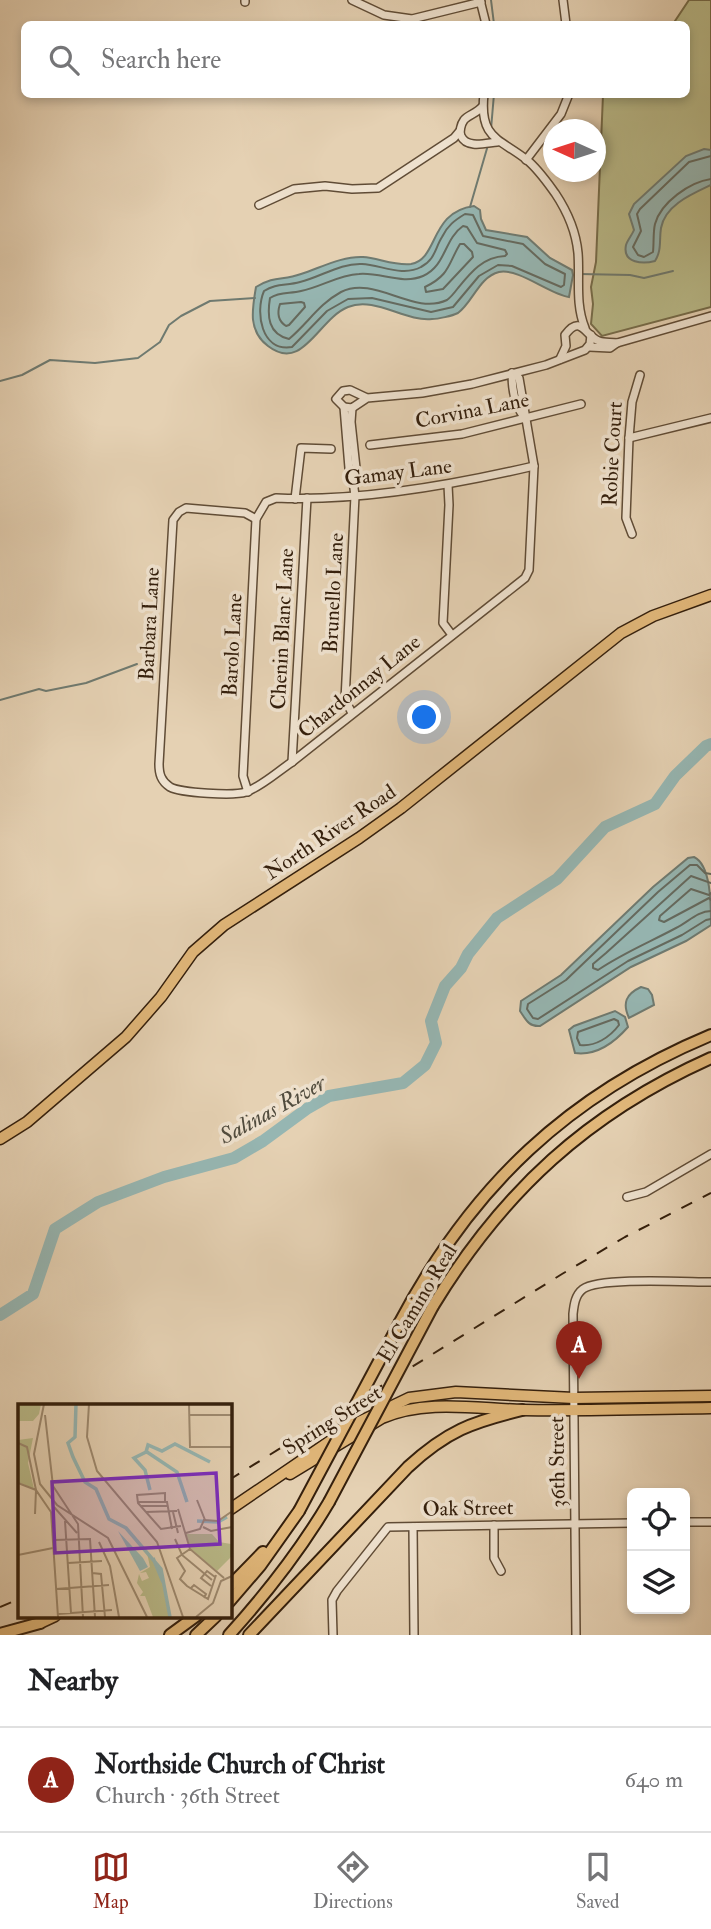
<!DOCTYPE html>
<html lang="en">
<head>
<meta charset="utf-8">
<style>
  :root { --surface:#fff; --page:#f6f6f6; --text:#202124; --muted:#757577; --line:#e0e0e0; --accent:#8f2418 }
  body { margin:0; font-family:"IM FELL Double Pica",serif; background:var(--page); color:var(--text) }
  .controls { position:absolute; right:21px; bottom:21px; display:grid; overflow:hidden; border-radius:10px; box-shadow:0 4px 10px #0003 }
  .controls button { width:63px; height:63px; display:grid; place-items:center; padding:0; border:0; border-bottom:2px solid var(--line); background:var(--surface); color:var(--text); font:35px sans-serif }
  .compass { position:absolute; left:543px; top:119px; width:63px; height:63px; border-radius:50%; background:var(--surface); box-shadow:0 4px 10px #0003; rotate:273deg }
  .you { position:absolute; left:425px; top:718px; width:24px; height:24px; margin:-18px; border:5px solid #fff; border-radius:50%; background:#1a73e8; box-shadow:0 0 0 10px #1a73e833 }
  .badge { display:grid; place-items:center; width:46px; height:46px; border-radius:50%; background:var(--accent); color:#fff; font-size:23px; font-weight:700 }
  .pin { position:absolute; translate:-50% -58px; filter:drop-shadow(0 2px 4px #0008) }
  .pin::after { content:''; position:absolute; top:37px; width:24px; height:21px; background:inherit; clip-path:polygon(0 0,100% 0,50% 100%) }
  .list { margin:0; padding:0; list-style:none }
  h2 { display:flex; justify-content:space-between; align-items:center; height:91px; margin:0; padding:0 28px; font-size:30px }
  h2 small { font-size:23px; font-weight:400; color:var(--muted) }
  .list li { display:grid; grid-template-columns:46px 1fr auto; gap:21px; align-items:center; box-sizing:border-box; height:105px; padding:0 28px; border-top:2px solid var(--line) }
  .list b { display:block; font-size:26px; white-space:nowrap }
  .list p { margin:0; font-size:23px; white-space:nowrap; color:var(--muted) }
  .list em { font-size:23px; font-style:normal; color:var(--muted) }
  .icon { flex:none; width:38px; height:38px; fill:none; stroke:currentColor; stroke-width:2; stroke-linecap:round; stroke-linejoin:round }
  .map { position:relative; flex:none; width:711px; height:1635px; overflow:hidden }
  .search { position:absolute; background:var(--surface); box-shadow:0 4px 10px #0003; left:21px; right:21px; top:21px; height:77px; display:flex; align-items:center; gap:18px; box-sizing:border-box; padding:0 24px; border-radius:10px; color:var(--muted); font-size:26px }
  .sheet { height:196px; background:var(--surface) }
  nav { display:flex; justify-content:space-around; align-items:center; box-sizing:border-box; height:98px; border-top:2px solid var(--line); background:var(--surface); font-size:19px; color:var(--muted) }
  nav a { display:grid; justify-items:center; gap:4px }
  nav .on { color:var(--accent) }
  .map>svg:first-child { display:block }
  .green { fill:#b9ba89; stroke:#766c4a; stroke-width:2 }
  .water { fill:#96b6b2; stroke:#6f7a70; stroke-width:2 }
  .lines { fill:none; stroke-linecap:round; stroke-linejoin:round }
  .shore { stroke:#656a5f; stroke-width:2 }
  .stream { stroke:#6f7a70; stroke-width:2 }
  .river { stroke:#96b6b2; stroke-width:12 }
  .minor-casing { stroke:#604c36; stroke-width:10 }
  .major-casing { stroke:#341f0c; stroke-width:13 }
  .highway-casing { stroke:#341f0c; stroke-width:14 }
  .minor { stroke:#eee1ce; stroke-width:7 }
  .major { stroke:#e2b87a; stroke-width:10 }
  .highway { stroke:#e2b87a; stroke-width:10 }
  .rail { stroke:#341f0c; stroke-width:2; stroke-dasharray:12 12; stroke-linecap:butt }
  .highway-bridge-casing { stroke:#341f0c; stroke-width:14; stroke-linecap:butt }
  .highway-bridge { stroke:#e2b87a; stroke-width:10 }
  .labels { text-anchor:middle; stroke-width:7; stroke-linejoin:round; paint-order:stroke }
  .street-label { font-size:21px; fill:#341f0c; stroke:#eee1ce }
  .water-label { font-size:23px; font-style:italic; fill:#514c3e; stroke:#eee1ce }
  .inset-river { fill:none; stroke:#96b6b2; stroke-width:3.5 }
  .inset-road { fill:none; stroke:#9e8a70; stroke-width:2 }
  .view { fill:#7b2cbf; fill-opacity:0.15; stroke:#7b2cbf; stroke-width:3.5 }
  .inset-edge { fill:none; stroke:#341f0c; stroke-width:3.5 }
</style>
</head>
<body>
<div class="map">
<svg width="711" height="1635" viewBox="0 0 711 1635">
  <rect width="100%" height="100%" fill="#e5d1b3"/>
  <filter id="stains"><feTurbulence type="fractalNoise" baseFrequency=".00286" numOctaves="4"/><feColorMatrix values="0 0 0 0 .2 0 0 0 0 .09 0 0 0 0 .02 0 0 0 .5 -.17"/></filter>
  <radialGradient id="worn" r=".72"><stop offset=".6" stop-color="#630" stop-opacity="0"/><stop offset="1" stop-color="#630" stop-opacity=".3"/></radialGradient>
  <!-- green -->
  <path class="green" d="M689,0H711V307L602,336L591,324L593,304L591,287L596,262L603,95L686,94V24H673Z"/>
  <!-- water -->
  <g class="water">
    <path d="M704,149L711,150V185C692,194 665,205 661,228C659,240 662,250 655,261C644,264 622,264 626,245C627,241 632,235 634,230L629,214L634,204L686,156Z"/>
    <path d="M474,206L480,210L481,219L486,230L527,237L550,258L572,270L573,275L569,297C549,294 519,268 499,272C479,277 473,302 458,313C452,316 438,319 432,319C405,322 375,296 348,307C318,319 303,373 268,346C248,331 252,310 256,287C276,275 282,281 301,274C320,268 342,256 363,257C378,258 395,266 411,264C439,259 429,212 474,206Z"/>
    <path d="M694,857C711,865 711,904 711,925L686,941L631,967L540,1026C529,1027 526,1020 520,1011L521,1001L561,975L653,887L688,858Z"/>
    <path d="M641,987L648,989L652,995L654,1005L629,1018C622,1003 626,994 641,987Z"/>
    <path d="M615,1011L625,1017L628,1027C614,1043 597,1056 575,1053L569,1030L574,1026Z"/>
  </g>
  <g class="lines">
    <!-- shore -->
    <g class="shore">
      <path d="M711,156L689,162L640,209L637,214L641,231L633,247L638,255L644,257L653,252C654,243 653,232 655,224C661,202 690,182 711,179"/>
      <path d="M465,214L473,215L483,236L523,244L545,264L565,274L564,285L561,287L512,266L498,265L479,276L453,307L431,312L372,298L348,299L327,311L292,347C261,352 255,312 264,291C276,283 286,286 300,282C321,277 340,263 362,264C381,265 403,277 421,267C435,260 435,248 442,237C447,226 455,220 465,214Z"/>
      <path d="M463,226L467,227L477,243L505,250L507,254L505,256C483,257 471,272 458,288C455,292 451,297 447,300C413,316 375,275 341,292C319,304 308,323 289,339C268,334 267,316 270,298C280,291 290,294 301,291C321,287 338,275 359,274C381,272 402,285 423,276C446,266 444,239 463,226Z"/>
      <path d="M460,244H464L472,252L473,257L443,289L426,292L425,287C450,275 448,264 460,244Z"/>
      <path d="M301,302L304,303L305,307L289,325L286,326C278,321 277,313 280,304Z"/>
      <path d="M711,874L705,873L697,865H690L658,892L566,980L528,1004L527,1009L533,1018L538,1019L628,961L682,935L706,920L711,919"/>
      <path d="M711,883L691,876L606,953L593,964V968L598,970C623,953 650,942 676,928C688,922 698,911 711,911"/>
      <path d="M711,893L709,895L691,889L660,916L659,920L664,922L709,898L711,900"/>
      <path d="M614,1019L618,1021L619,1025C610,1037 595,1047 580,1045L577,1038L578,1032Z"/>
    </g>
    <!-- stream -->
    <g class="stream">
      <path d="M491,0L494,24"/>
      <path d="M491,129L494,94"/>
      <path d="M470,207L488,145"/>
      <path d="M580,274L630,275L644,278L673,271"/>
      <path d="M0,381L22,375L50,360L95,363L138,358L160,342L169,325L181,316L210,301L255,298"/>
      <path d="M0,700L39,689L46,691L86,683L137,664"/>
    </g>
    <!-- river -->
    <path class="river" d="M0,1315L33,1294L55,1229L98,1202L164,1177L234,1158L263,1141L308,1108L329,1096L403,1083L425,1065L436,1043L431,1021L445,986L461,968L468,954L497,918L557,879L605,827L655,804L675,776L706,746L711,744"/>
    <!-- minor casing -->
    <g class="minor-casing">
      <g id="minor">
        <path d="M352,0L384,15L412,19L481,2"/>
        <path d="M480,0L486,24"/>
        <path d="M563,0L566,24"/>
        <path d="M245,2V0"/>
        <path d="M484,94C479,139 499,138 527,160C538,169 547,182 555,193C567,211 576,231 578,253C580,278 575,304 585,328"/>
        <path d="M482,107C477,113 468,115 464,120C461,124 459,132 461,136C467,149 486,143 497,142"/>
        <path d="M526,160L561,114L569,94"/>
        <path d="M259,205L294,189L325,186L352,189L378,188L454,138L459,132"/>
        <path d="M589,347L610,348L617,343L711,316"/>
        <path d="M560,359L566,346L565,335C581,313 585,336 599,341C604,343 611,342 617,343"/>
        <path d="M512,373C512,388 515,407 525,418"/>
        <path d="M367,398L350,390L343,391L336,399L344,407L352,408L367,398L422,393L472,384L546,365L585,350L590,344L591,335"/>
        <path d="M344,407L349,468L352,473L355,496L345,700L352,713"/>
        <path d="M352,408L351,422L356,468L352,473"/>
        <path d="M629,438L711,418"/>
        <path d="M370,445L462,434L581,404"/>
        <path d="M448,485L449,505L443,623L452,635"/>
        <path d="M295,499L301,448L331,449"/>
        <path d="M256,519L245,513L186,508L179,512L173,520L159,764C159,774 161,781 170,787C181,793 234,796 246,792C262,786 277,772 292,762L525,578L529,570L534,466L519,378L512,373"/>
        <path d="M632,534L626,518L629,438L632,402L640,375"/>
        <path d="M292,762L307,498"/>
        <path d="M248,792L243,776L256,519L266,502L276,498C360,502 453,485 534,466"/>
        <path d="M627,1197L646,1192L711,1154"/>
        <path d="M685,1522H711"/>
        <path d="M494,1525V1558L501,1571"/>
        <path d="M413,1527L414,1635"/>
        <path d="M333,1635L332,1600L337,1591L388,1527L632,1523"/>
        <path d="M576,1635L573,1314C574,1305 575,1295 583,1289C600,1277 686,1282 711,1282"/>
      </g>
    </g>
    <!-- major casing -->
    <g class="major-casing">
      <g id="major">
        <path d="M0,1139L27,1122L126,1037L161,997L193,952L224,925L359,838L401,808L621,633L653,616L711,595"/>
        <path d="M290,1474L382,1418C426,1399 477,1409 524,1410C586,1411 649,1409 711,1408"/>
        <path d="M229,1510L357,1423L409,1398L456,1392L574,1398L711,1396"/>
        <path d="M40,1623L55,1616"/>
      </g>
    </g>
    <!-- highway casing -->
    <g class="highway-casing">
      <g id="highway">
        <path d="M433,1306C503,1191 588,1113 711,1058"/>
        <path d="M400,1322C472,1186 569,1094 711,1035"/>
        <path d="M229,1587L263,1552"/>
        <path d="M229,1602L260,1566L299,1511"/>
        <path d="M0,1634L40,1623"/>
        <path d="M170,1635L196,1616"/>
        <path d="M196,1635L216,1616"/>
        <path d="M229,1635C267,1593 300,1551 329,1502"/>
        <path d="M249,1635L408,1467C447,1431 472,1422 522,1410"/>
      </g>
    </g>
    <!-- minor -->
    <use href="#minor" class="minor"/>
    <!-- major -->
    <use href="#major" class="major"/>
    <!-- highway -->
    <use href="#highway" class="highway"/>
    <!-- rail -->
    <g class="rail">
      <path d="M229,1480L562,1274L625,1237L711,1193"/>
      <path d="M0,1607L19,1599"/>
    </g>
    <!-- highway-bridge casing -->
    <g class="highway-bridge-casing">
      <g id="highway-bridge">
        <path d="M329,1502L433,1306"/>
        <path d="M299,1511L400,1322"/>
      </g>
    </g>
    <!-- highway-bridge -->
    <use href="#highway-bridge" class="highway-bridge"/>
  </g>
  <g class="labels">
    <!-- street labels -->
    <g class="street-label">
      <text transform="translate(472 410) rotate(-11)" y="7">Corvina Lane</text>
      <text transform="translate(612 454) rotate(-87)" y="7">Robie Court</text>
      <text transform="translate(398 472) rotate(-7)" y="7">Gamay Lane</text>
      <text transform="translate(333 593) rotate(-87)" y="7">Brunello Lane</text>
      <text transform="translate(149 624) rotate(-87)" y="7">Barbara Lane</text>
      <text transform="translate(282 629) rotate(-87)" y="7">Chenin Blanc Lane</text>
      <text transform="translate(232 645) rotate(-87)" y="7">Barolo Lane</text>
      <text transform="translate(359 686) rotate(-39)" y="7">Chardonnay Lane</text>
      <text transform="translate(330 832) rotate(-34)" y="7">North River Road</text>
      <text transform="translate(417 1303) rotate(-59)" y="7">El Camino Real</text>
      <text transform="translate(332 1420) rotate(-32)" y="7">Spring Street</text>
      <text transform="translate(557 1462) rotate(-91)" y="7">36th Street</text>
      <text transform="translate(468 1508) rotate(-1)" y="7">Oak Street</text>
    </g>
    <!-- water labels -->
    <g class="water-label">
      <text transform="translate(272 1109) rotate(-29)" y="8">Salinas River</text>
    </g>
  </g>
  <!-- overview -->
  <g transform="translate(18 1404)">
    <rect width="214" height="214" fill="#e5d1b3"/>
    <path d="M0,0H23L21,10L15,17H0ZM15,34L10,59L16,85L0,78V36ZM168,130H194L201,138L213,140V153L199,167L173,145ZM129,149L145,171L151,213H135L127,192H122L125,188L119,179L121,170L124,177L131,174L128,168L122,169L132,163Z" fill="#b9ba89"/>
    <path d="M100,127L125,154L130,163L122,167Z" fill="#96b6b2"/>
    <path class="inset-river" d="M58,0L57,33L50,39L55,53L67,78L78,85L91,115L108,124L143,165L152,213M129,48L159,68L169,98M132,86L127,66L116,54L128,48L130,41L144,47L157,40L192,58M179,117L200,118L209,113M135,154L145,178"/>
    <path class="inset-road" d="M26,0L16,50L22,80L39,101L90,134L129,213M71,0L69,33L79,67L139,138L165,213M171,0L172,43H214M27,11L35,82M171,11H214M0,39L9,43L18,86L33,108L40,213M0,79L18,86L17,110M35,82L60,120L65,213M179,96L187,116M147,97V89L119,91L120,99L143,125L163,122M120,98H149L154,125M123,102H149M36,103L59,129M160,105L172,145L206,174M128,108L159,107M155,108L160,129M47,117L53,209M185,123L193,127L214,123M168,129L182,125L186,116L200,117L213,108M157,135L164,151L194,176M35,136L72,135L77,213M81,138L92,162L101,213M172,145L159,154L167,167L162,175L169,182L190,195L198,171M0,151L35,144M50,159L84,157M74,169L83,170L87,213M193,182L183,174L189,167L197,173M173,184L176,181L188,190L186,194M38,185L91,181M40,210L94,206M178,213L195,199L203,177L214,172"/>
    <path class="view" d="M198,69L202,140L37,149L34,78Z"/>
    <rect width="214" height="214" class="inset-edge"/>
  </g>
  <rect width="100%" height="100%" filter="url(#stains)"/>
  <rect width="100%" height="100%" fill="url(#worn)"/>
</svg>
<div class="controls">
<button><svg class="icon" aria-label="locate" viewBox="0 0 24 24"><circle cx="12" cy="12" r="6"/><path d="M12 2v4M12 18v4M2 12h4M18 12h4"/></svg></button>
<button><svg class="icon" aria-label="layers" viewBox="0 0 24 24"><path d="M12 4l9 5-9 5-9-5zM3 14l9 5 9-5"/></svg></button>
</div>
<svg class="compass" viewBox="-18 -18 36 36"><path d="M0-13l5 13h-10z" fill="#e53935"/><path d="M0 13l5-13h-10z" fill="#757577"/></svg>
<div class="you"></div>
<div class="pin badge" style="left:579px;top:1379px">A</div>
<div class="search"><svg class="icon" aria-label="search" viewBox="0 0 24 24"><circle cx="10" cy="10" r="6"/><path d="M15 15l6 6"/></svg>Search here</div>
</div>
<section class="sheet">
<h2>Nearby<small></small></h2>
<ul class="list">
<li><span class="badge">A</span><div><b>Northside Church of Christ</b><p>Church · 36th Street</p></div><em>640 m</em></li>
</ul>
</section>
<nav>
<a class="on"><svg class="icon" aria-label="map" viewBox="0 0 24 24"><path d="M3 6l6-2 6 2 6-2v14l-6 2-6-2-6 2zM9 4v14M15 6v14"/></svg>Map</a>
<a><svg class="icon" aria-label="directions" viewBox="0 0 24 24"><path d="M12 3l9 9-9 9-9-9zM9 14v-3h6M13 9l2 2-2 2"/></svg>Directions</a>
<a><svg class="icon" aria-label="saved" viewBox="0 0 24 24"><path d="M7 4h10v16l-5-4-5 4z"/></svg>Saved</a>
</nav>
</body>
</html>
